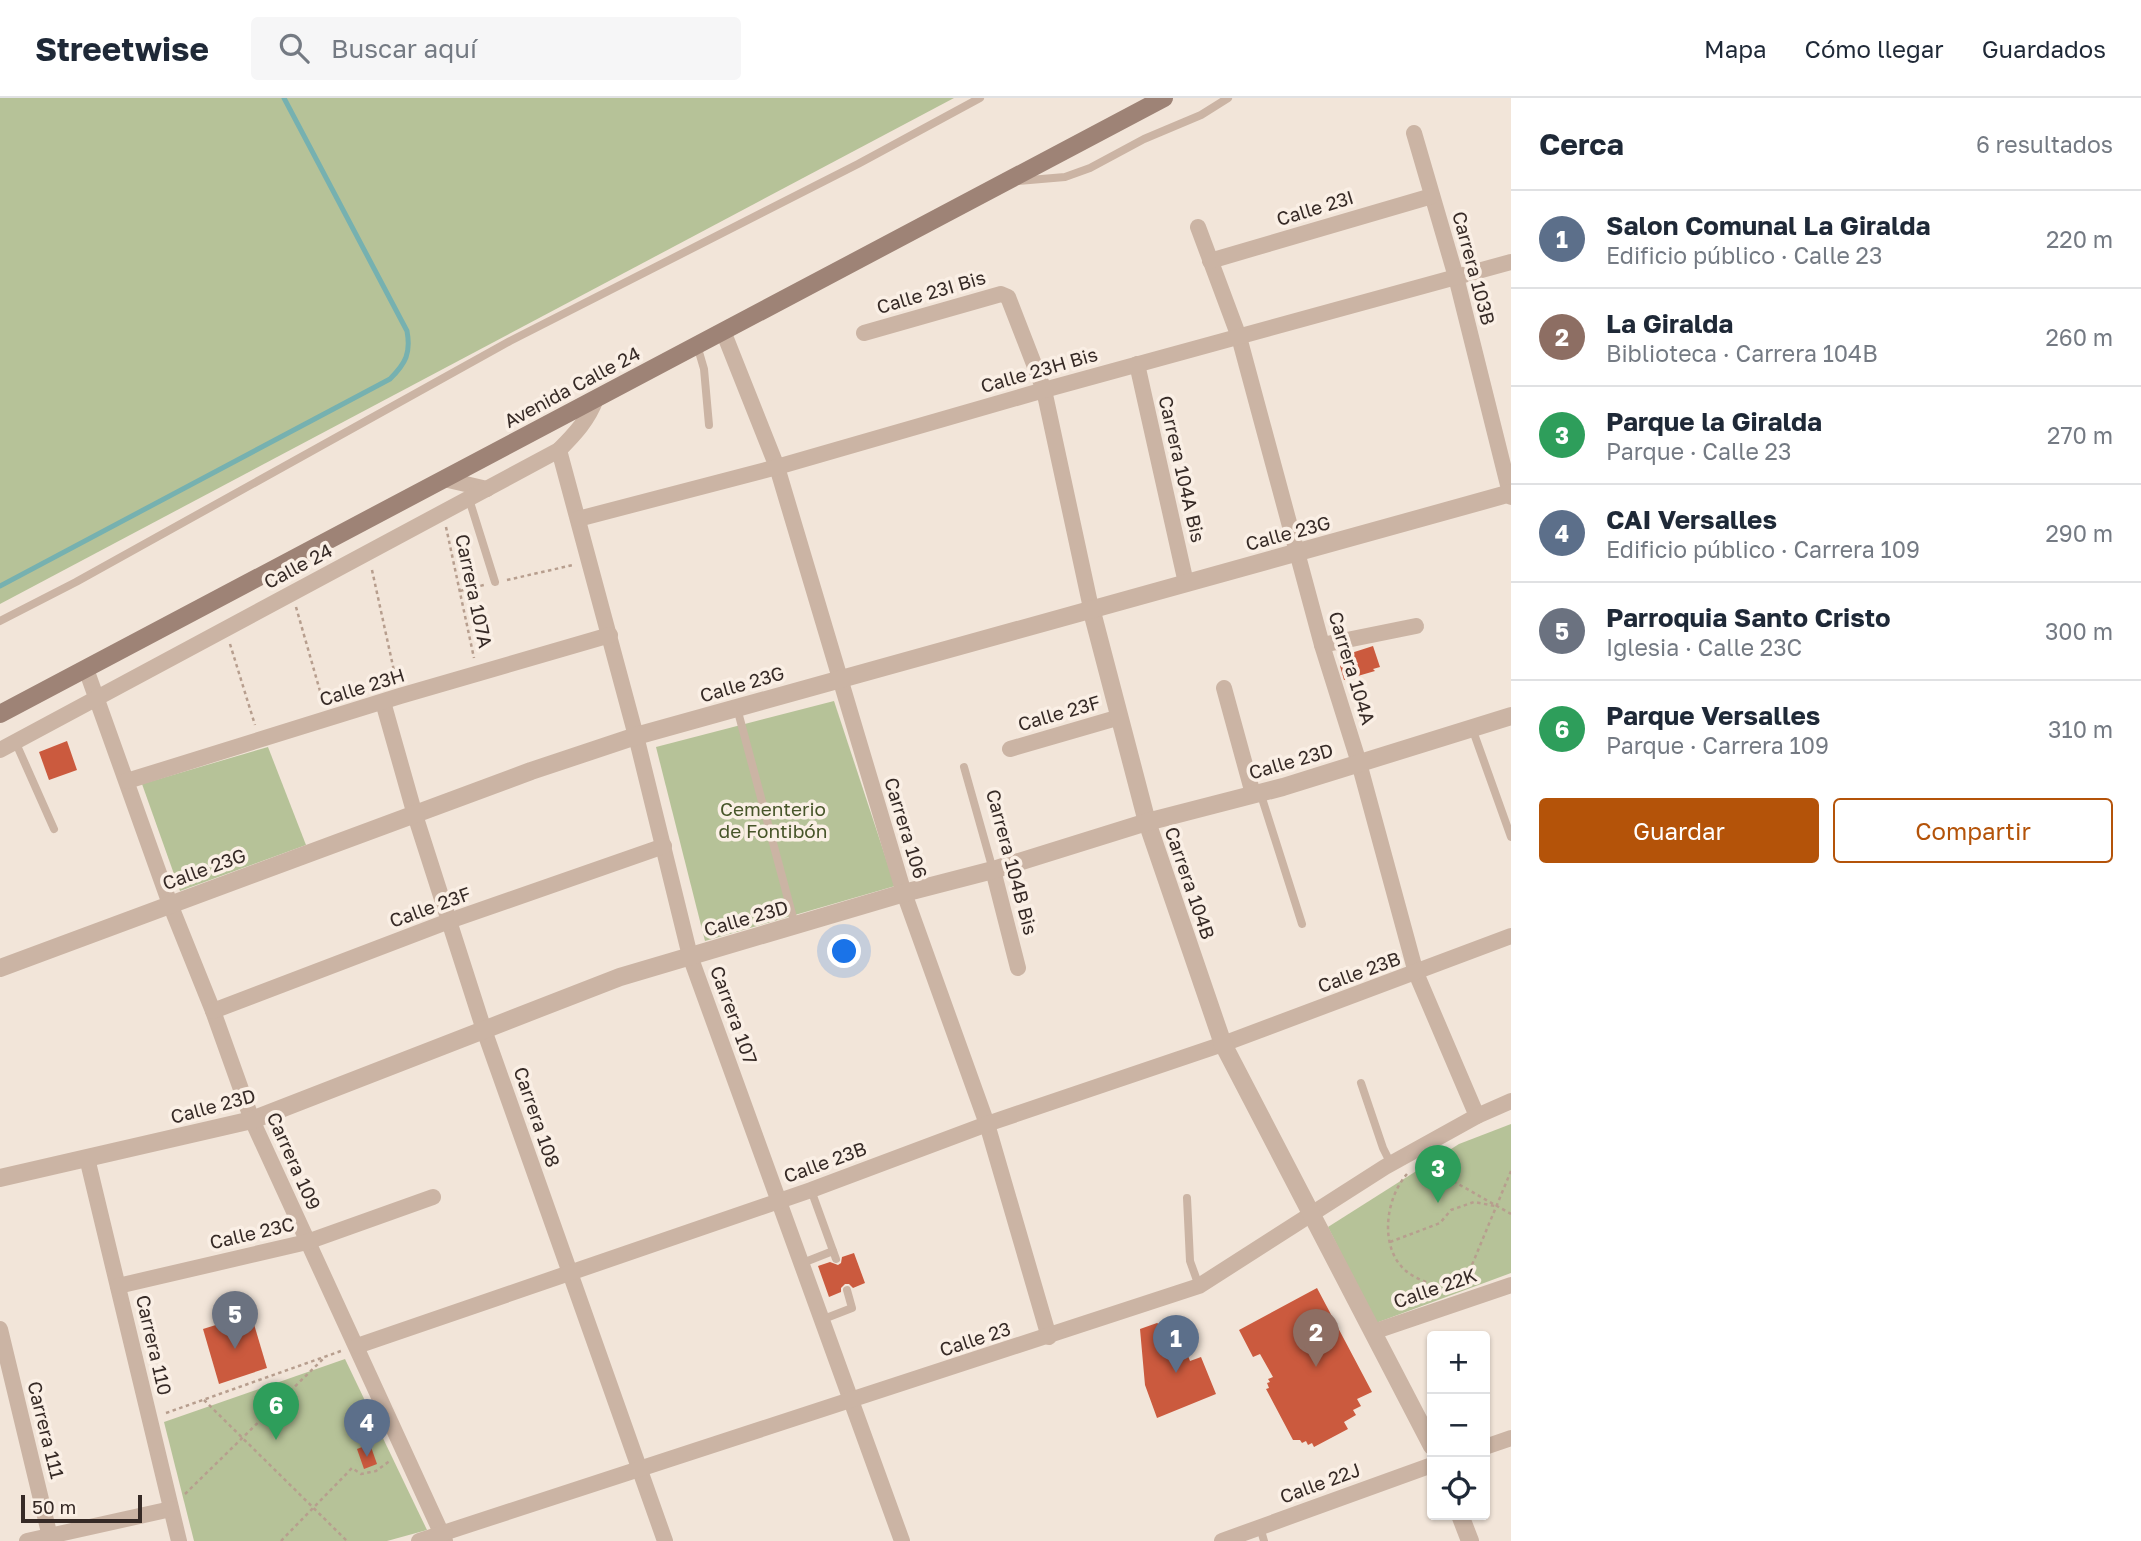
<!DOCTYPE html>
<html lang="es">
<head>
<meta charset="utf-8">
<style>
  :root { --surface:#fff; --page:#f6f6f7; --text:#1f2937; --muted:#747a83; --line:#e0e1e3; --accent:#b45309 }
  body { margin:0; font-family:"Golos Text",sans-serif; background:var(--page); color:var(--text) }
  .controls { position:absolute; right:21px; bottom:21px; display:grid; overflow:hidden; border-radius:7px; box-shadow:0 2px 5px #0004 }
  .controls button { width:63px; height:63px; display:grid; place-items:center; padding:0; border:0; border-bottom:2px solid var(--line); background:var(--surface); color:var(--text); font:35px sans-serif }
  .scale { position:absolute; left:21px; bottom:18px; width:121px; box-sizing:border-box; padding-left:7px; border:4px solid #362a26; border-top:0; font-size:19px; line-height:24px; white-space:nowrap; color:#362a26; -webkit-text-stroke:5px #faefe5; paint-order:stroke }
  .you { position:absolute; left:845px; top:854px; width:24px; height:24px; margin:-18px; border:5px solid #fff; border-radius:50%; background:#1a73e8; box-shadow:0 0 0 10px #1a73e833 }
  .badge { display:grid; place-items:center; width:46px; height:46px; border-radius:50%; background:var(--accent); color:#fff; font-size:23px; font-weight:700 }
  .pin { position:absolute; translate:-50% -58px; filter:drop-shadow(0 2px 4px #0008) }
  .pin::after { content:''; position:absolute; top:37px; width:24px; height:21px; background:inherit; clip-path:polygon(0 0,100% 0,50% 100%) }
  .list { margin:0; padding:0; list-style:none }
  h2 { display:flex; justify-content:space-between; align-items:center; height:91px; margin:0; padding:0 28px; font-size:30px }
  h2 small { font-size:23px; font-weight:400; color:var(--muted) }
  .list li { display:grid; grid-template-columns:46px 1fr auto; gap:21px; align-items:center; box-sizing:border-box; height:98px; padding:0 28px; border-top:2px solid var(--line) }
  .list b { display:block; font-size:26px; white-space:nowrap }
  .list p { margin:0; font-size:23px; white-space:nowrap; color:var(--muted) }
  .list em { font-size:23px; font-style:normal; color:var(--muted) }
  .actions { display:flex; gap:14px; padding:21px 28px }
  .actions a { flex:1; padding:16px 0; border:2px solid var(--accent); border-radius:7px; text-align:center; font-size:24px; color:var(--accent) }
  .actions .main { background:var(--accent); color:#fff }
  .icon { flex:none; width:38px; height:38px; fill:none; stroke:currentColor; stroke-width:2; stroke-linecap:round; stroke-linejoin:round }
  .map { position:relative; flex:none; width:1511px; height:1443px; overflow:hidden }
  header { display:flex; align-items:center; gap:42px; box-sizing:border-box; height:98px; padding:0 35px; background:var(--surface); border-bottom:2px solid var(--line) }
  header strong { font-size:33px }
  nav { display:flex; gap:38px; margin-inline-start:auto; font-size:24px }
  .search { width:490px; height:63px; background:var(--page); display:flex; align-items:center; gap:18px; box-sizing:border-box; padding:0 24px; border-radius:7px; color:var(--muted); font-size:26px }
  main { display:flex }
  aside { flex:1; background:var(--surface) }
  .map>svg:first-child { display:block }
  .green { fill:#b6c298 }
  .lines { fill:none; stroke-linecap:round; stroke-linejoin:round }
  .stream { stroke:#76b1b0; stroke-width:5 }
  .building { fill:#cb5a3e }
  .path { stroke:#b79e8e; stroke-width:2.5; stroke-dasharray:3.5 3.5; stroke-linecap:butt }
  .service { stroke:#cbb4a4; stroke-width:8 }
  .minor { stroke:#cbb4a4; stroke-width:16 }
  .tertiary { stroke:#cbb4a4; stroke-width:18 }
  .secondary { stroke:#9e8376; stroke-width:18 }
  .labels { text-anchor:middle; stroke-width:7; stroke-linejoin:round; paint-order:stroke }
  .street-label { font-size:19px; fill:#362a26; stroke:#faefe5 }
  .park-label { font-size:19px; fill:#475529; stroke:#faefe5 }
</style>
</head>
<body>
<header>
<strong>Streetwise</strong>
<div class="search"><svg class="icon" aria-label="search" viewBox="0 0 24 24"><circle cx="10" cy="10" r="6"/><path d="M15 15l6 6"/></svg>Buscar aquí</div>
<nav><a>Mapa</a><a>Cómo llegar</a><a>Guardados</a></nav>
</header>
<main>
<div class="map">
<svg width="1511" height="1443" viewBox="0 0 1511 1443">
  <rect width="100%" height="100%" fill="#f2e5d9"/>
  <!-- green -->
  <g class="green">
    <path d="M0,0H954L0,506Z"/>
    <path d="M834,603L895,788L705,843L656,649Z"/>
    <path d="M268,649L306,747L180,793L142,686Z"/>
    <path d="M1511,1026V1175L1376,1225L1328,1129L1459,1046Z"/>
    <path d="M345,1261L427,1432L387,1443H194L164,1324Z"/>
  </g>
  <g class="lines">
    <!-- stream -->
    <path class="stream" d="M0,488L390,281C406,265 411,255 407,233L284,0"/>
  </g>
  <!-- building -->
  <g class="building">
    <path d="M1373,548L1380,569L1373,571L1375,573L1344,582L1340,568L1345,557Z"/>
    <path d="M67,643L77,672L49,682L39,654Z"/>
    <path d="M854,1155L865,1185L853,1190L849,1186H845L841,1190V1194L829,1199L818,1168L830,1164L838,1167L841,1165L842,1159Z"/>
    <path d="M1317,1190L1372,1294L1357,1301L1361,1308L1353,1312L1356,1317L1344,1324L1348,1331L1314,1349L1312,1345L1308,1347L1306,1343L1302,1345L1300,1342H1293L1266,1291L1269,1290L1267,1285L1270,1284L1268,1281L1273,1279L1260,1256L1253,1259L1239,1232Z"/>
    <path d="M251,1216L267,1270L219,1286L203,1231Z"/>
    <path d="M1157,1225L1163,1228L1176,1226L1190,1263L1201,1259L1216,1296L1157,1320L1145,1287L1140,1231Z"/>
    <path d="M370,1346L377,1366L364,1371L357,1351Z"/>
  </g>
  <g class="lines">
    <!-- path -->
    <g class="path">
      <path d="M446,429L474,560"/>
      <path d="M372,472L396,582"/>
      <path d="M507,482L573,467"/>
      <path d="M460,493L484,487"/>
      <path d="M296,509L324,607"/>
      <path d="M230,546L255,627"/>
      <path d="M1423,1066L1511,1116"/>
      <path d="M1407,1076C1385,1101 1379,1150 1406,1173C1417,1182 1434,1187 1447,1191"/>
      <path d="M1390,1144L1440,1125L1451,1112L1474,1104L1495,1108"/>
      <path d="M1464,1186L1511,1073"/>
      <path d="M204,1302L347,1443"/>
      <path d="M166,1315L341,1253"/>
      <path d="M185,1396L323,1261"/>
      <path d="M281,1443L352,1370L361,1376L376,1373L391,1362"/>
    </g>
    <!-- service -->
    <g class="service">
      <path d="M1018,83L1065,79L1090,70L1144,41L1201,17L1228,0"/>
      <path d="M697,247L704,271L709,327"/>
      <path d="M469,401L495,484"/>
      <path d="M0,523L76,484L510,243L858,66L980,0"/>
      <path d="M737,610L795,827"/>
      <path d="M1472,630L1511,739"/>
      <path d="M15,643L54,731"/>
      <path d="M964,669L993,772"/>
      <path d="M1260,694L1302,826"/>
      <path d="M1361,985L1383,1050L1391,1066"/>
      <path d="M811,1092L836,1161"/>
      <path d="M1187,1100L1190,1163L1199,1188"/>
      <path d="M800,1166L833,1153"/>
      <path d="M821,1222L852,1210L847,1192"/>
      <path d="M1260,1429L1264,1443"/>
    </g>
    <!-- minor -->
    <g class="minor">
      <path d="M1414,35L1456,179L1511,399"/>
      <path d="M1198,129L1239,239L1322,547L1359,665L1416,875L1477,1018"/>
      <path d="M1210,163L1432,98"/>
      <path d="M723,233L777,369L904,795L987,1026L1049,1239"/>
      <path d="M864,235L1001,196L1008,199L1044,292L1091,510"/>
      <path d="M1137,266L1186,485"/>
      <path d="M559,352L636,638L690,858L902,1443"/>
      <path d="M444,381L487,391"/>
      <path d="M578,421L777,369L1044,292L1511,164"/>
      <path d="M1322,547L1416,528"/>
      <path d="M86,571L170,806L213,913L252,1022L445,1443"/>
      <path d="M1224,590L1253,696"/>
      <path d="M383,604L415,717L484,932L665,1443"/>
      <path d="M1010,651L1120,619"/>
      <path d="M0,652L559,352C575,336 588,322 596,301"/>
      <path d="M127,683L400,598L610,537"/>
      <path d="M993,772L1018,870"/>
      <path d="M213,913L449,823L664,748"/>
      <path d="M87,1060L179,1443"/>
      <path d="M118,1188L307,1144L433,1099"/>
      <path d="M0,1231L51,1443"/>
      <path d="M1373,1234L1511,1187"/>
      <path d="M357,1248L811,1092L987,1026L1223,946L1511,838"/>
      <path d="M1485,1349L1511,1340"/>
      <path d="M27,1443L171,1411"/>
      <path d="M419,1443L1199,1188L1385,1069L1477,1018L1511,1003"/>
      <path d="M1222,1443L1432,1367"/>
    </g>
    <!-- tertiary -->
    <g class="tertiary">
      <path d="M1091,510L1147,724L1223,946L1432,1348"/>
      <path d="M0,870L531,673L636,638L1511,395"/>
      <path d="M0,1080L252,1022L620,879L904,795L993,772L1147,724L1283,689L1511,618"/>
      <path d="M1460,1417L1470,1443"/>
    </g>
    <!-- secondary -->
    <path class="secondary" d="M0,616L1164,0"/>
  </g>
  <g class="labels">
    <!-- street labels -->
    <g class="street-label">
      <text transform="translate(1315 110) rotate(-17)" y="7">Calle 23I</text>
      <text transform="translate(1474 170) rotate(75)" y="7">Carrera 103B</text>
      <text transform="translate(931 194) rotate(-16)" y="7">Calle 23I Bis</text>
      <text transform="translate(1039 272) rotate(-16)" y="7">Calle 23H Bis</text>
      <text transform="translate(572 289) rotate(-28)" y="7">Avenida Calle 24</text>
      <text transform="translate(1182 371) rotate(77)" y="7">Carrera 104A Bis</text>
      <text transform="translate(1288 435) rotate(-15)" y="7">Calle 23G</text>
      <text transform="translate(298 468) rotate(-28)" y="7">Calle 24</text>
      <text transform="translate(474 493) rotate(78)" y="7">Carrera 107A</text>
      <text transform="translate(1352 570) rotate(73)" y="7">Carrera 104A</text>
      <text transform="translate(742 586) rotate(-16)" y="7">Calle 23G</text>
      <text transform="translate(362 589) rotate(-17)" y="7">Calle 23H</text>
      <text transform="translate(1059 615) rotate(-16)" y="7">Calle 23F</text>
      <text transform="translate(1291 663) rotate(-16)" y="7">Calle 23D</text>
      <text transform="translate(906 730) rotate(73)" y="7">Carrera 106</text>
      <text transform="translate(1012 764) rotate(75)" y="7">Carrera 104B Bis</text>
      <text transform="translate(204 771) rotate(-20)" y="7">Calle 23G</text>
      <text transform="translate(1190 785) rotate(71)" y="7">Carrera 104B</text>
      <text transform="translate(430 809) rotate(-20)" y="7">Calle 23F</text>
      <text transform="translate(746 820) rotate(-16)" y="7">Calle 23D</text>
      <text transform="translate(1359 874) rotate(-20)" y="7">Calle 23B</text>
      <text transform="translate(734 917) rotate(70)" y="7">Carrera 107</text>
      <text transform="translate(213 1008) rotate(-15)" y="7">Calle 23D</text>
      <text transform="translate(537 1019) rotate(71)" y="7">Carrera 108</text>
      <text transform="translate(294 1063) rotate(66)" y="7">Carrera 109</text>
      <text transform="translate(825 1064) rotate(-20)" y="7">Calle 23B</text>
      <text transform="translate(252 1135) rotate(-13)" y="7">Calle 23C</text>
      <text transform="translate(1435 1190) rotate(-19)" y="7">Calle 22K</text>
      <text transform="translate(975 1241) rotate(-18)" y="7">Calle 23</text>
      <text transform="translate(154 1247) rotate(77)" y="7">Carrera 110</text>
      <text transform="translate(46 1332) rotate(76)" y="7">Carrera 111</text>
      <text transform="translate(1320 1385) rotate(-20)" y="7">Calle 22J</text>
    </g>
    <!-- park labels -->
    <g class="park-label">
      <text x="773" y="718">Cementerio<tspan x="773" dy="22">de Fontibón</tspan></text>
    </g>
  </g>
</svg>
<div class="controls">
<button>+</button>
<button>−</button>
<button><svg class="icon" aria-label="locate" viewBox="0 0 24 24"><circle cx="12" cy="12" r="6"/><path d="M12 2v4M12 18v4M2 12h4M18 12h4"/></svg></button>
</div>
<div class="scale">50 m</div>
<div class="you"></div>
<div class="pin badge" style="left:1176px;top:1275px;background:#5c6f8a">1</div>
<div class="pin badge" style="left:1316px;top:1269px;background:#8d6e63">2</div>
<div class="pin badge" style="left:1438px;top:1105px;background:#2e9e5b">3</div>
<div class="pin badge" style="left:367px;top:1359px;background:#5c6f8a">4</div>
<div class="pin badge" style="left:235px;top:1251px;background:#6b7280">5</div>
<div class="pin badge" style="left:276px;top:1342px;background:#2e9e5b">6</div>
</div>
<aside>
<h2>Cerca<small>6 resultados</small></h2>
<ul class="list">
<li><span class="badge" style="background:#5c6f8a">1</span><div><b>Salon Comunal La Giralda</b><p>Edificio público · Calle 23</p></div><em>220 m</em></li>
<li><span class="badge" style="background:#8d6e63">2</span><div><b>La Giralda</b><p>Biblioteca · Carrera 104B</p></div><em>260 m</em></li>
<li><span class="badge" style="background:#2e9e5b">3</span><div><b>Parque la Giralda</b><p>Parque · Calle 23</p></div><em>270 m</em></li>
<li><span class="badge" style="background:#5c6f8a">4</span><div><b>CAI Versalles</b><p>Edificio público · Carrera 109</p></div><em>290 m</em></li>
<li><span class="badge" style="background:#6b7280">5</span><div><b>Parroquia Santo Cristo</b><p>Iglesia · Calle 23C</p></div><em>300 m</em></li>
<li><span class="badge" style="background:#2e9e5b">6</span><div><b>Parque Versalles</b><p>Parque · Carrera 109</p></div><em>310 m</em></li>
</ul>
<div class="actions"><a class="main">Guardar</a><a>Compartir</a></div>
</aside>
</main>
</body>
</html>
